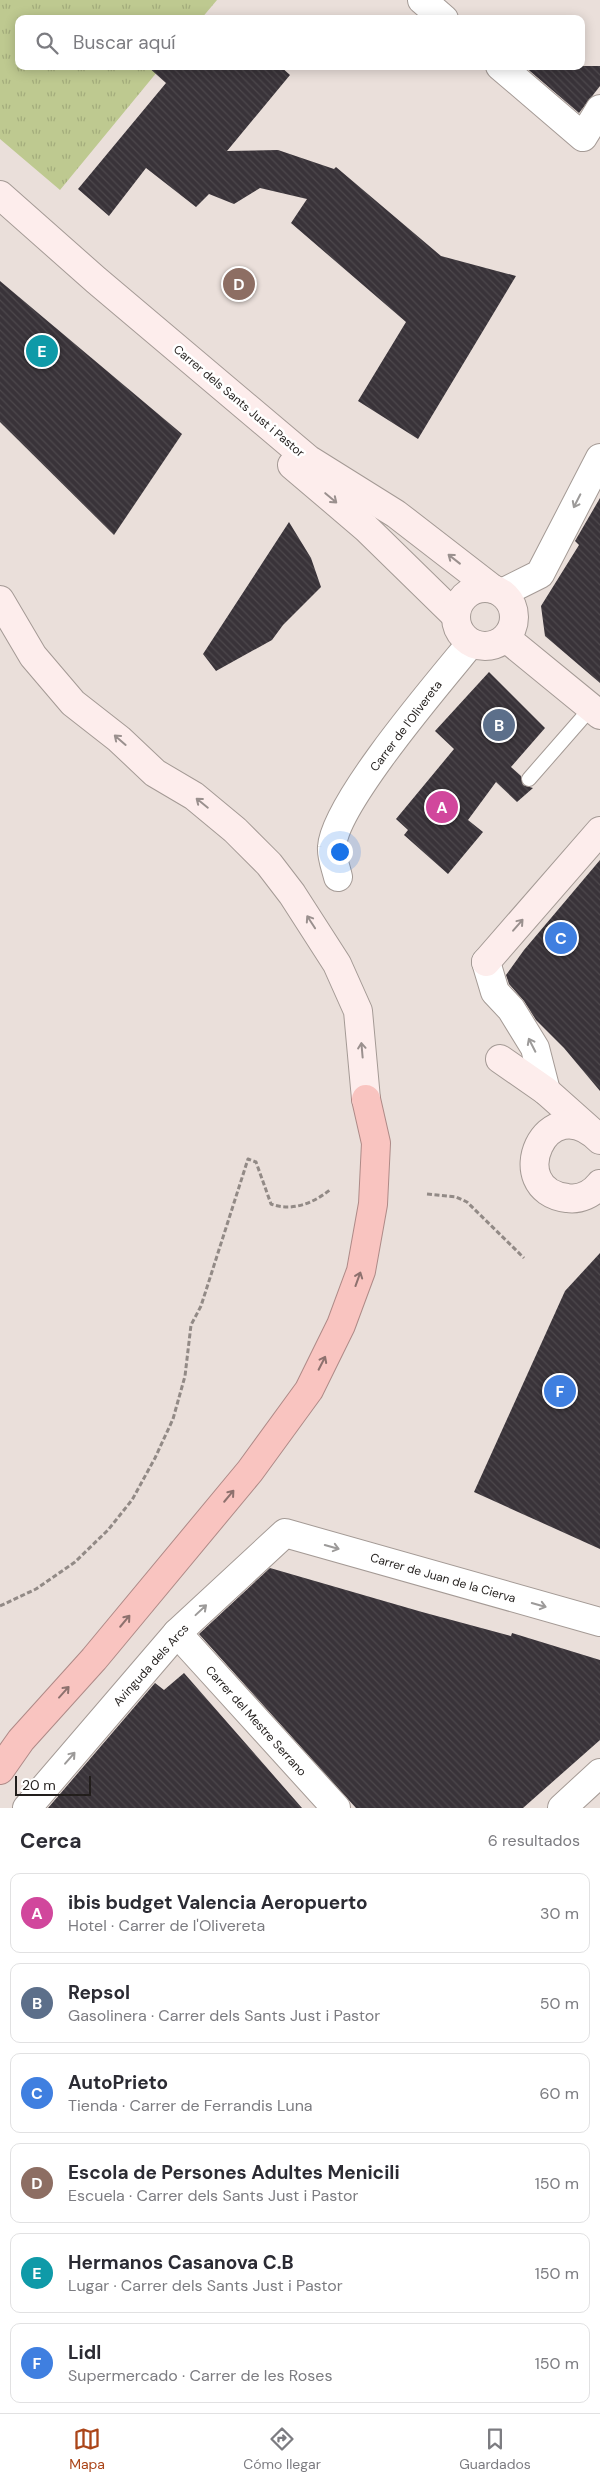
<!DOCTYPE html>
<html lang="es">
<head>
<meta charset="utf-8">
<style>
  :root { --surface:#fff; --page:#f2f2f3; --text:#2b2b33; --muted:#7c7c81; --line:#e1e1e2; --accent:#ab4519 }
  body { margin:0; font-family:"DM Sans",sans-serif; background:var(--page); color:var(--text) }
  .scale { position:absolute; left:15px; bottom:12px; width:76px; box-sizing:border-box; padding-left:5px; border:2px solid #221e1c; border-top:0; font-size:14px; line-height:18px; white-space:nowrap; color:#221e1c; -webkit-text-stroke:4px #fff; paint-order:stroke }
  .you { position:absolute; left:339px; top:851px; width:18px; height:18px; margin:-12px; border:4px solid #fff; border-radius:50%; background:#1a73e8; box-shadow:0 0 0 8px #1a73e833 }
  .badge { display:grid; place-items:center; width:32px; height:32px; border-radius:50%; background:var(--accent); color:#fff; font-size:16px; font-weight:700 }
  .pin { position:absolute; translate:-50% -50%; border:2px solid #fff; box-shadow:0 1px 5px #0006 }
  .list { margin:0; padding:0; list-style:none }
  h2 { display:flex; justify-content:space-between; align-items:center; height:65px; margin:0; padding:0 20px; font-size:21px }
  h2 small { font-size:16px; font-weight:400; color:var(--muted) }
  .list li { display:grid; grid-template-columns:32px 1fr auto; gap:15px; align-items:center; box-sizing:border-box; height:80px; margin:0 10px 10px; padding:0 10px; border:1px solid var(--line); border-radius:10px }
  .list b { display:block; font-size:19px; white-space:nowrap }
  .list p { margin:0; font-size:16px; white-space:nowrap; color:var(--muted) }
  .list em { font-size:16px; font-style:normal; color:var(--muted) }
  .icon { flex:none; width:28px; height:28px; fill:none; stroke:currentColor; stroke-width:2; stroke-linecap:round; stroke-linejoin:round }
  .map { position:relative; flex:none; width:600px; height:1808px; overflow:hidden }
  .search { position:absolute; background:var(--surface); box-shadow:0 2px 12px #0003; left:15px; right:15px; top:15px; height:55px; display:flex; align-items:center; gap:12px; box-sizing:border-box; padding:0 18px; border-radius:10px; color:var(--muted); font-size:19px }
  .sheet { height:605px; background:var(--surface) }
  nav { display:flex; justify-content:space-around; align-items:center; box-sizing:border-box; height:70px; border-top:1px solid var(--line); background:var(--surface); font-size:14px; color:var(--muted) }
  nav a { display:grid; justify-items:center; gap:2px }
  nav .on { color:var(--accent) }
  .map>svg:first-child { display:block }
  .park { fill:url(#park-tufts) }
  .building { fill:url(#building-back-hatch) }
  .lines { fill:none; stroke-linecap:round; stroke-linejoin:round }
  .lane-casing { stroke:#a49a95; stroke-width:16 }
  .street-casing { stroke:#a49a95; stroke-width:30 }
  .secondary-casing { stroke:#a49a95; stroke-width:30 }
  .highway-casing { stroke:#ae8a87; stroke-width:30 }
  .path { stroke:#928a86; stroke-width:3; stroke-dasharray:5 2.5; stroke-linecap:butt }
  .lane { stroke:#fff; stroke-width:14 }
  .street { stroke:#fff; stroke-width:28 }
  .secondary { stroke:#fdedec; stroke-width:28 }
  .highway { stroke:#f9c4c0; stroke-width:28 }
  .oneway { stroke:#9a908e }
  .oneway2 { stroke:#9c9a99 }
  .oneway3 { stroke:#8e716e }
  .labels { text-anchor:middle; stroke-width:5; stroke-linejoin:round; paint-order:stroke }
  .street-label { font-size:12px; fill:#221e1c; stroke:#fff }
</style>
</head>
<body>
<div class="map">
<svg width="600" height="1808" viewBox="0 0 600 1808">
  <defs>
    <pattern id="park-tufts" width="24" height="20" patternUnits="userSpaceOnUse" patternTransform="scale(1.25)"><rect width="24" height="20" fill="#bec990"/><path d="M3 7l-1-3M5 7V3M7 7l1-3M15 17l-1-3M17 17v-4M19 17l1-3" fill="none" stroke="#a3ac7c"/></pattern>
    <pattern id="building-back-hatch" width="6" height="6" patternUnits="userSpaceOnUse" patternTransform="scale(1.25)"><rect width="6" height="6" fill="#393339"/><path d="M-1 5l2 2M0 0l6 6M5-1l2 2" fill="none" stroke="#4d484c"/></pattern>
  </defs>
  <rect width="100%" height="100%" fill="#eadfda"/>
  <!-- park -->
  <path class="park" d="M0,0H217L201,19H19V66H162L60,190L0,139Z"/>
  <!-- building -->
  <g class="building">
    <path d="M147,66H280L290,75L227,151L278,150L334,169L336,167L441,256L516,276L418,439L358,401L406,322L291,223L307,199L260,188L234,204L209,194L196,207L146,168L109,216L78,189L166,83Z"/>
    <path d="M524,66H600V86L579,113Z"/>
    <path d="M0,281L182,434L114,535L0,422Z"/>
    <path d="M600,498V683L545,636L541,606L579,545L575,541Z"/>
    <path d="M289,522L311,558L321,587L283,625L272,640L216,671L203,654Z"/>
    <path d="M489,672L545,728L511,767L521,776L523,785L533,788L517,802L496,782L468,820L483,832L448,874L404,835L408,830L396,819L454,749L435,731Z"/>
    <path d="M600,860V1091L564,1048L536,1020L524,1001L509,984L506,975L524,950Z"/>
    <path d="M600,1253V1549L474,1492L565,1291Z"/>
    <path d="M270,1568L422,1612L511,1636L512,1633L600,1660V1740L523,1808H356L199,1634Z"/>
    <path d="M184,1673L302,1808H48L155,1683L164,1690Z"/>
  </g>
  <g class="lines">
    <!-- lane casing -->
    <g class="lane-casing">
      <path id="lane" d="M529,779L591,708"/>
    </g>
    <!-- street casing -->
    <g class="street-casing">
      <g id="street">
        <path d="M422,0L444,19"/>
        <path d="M500,66L583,137L600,109"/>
        <path d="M502,593L540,574L600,458"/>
        <path d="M338,877C336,868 331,856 332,847C334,804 440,681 471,643"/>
        <path d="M486,962L495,992L511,1009L535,1048L546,1091"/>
        <path d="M177,1633L336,1808"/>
        <path d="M27,1808L177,1633L285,1533L600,1622"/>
        <path d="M562,1808L600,1773"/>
      </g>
    </g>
    <!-- secondary casing -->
    <g class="secondary-casing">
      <g id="secondary">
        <path d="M0,195L96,280L308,459L396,514L493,589"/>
        <path d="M292,465L366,528L455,615"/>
        <circle cx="485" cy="617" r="29"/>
        <path d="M0,600L33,656L73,703L119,739L155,773L194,796L235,830L269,864L292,894L337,964L358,1011L366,1099"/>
        <path d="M506,638L600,715"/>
        <path d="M486,962L600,831"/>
        <path d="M500,1059L546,1091L591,1131"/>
        <path d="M600,1140C546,1086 502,1190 567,1198C580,1200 592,1194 600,1184"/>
      </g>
    </g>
    <!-- highway casing -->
    <g class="highway-casing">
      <path id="highway" d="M0,1770L21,1740L94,1659L250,1471L309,1390L341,1325L361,1271L373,1204L376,1143L366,1099"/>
    </g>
    <!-- path -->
    <g class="path">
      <path d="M427,1194L456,1197L467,1202L524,1258"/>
      <path d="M0,1606L36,1589L75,1562L108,1530L132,1500L155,1458L173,1419L185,1376L191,1325L201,1306L248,1159L256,1162L271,1204C292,1212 314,1203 331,1189"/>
    </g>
    <!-- lane -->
    <use href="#lane" class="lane"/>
    <!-- street -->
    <use href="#street" class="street"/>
    <!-- secondary -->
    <use href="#secondary" class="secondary"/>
    <!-- highway -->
    <use href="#highway" class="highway"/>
  </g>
  <!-- one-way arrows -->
  <defs><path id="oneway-shaft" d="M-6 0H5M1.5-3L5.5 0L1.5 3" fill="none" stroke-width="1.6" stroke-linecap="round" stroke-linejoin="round" transform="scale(1.25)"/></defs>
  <g class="oneway">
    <use href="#oneway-shaft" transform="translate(331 498) rotate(40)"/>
    <use href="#oneway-shaft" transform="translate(454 559) rotate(-142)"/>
    <use href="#oneway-shaft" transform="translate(120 740) rotate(-139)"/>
    <use href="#oneway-shaft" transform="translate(202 803) rotate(-141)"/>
    <use href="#oneway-shaft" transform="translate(311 922) rotate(-123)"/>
    <use href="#oneway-shaft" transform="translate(518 925) rotate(-49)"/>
    <use href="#oneway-shaft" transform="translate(362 1050) rotate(-95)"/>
  </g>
  <g class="oneway2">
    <use href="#oneway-shaft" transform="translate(577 501) rotate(117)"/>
    <use href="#oneway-shaft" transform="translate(532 1045) rotate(-117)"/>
    <use href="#oneway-shaft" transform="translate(332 1547) rotate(16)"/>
    <use href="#oneway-shaft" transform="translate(539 1605) rotate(16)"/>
    <use href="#oneway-shaft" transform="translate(201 1610) rotate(-43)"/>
    <use href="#oneway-shaft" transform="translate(70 1758) rotate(-49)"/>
  </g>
  <g class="oneway3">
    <use href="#oneway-shaft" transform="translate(358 1279) rotate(-70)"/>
    <use href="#oneway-shaft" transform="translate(322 1363) rotate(-63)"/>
    <use href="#oneway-shaft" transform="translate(229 1496) rotate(-50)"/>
    <use href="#oneway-shaft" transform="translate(125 1621) rotate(-50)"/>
    <use href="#oneway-shaft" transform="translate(64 1692) rotate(-48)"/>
  </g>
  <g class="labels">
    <!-- street labels -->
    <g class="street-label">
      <text transform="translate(239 401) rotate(40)" y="4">Carrer dels Sants Just i Pastor</text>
      <text transform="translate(406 726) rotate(-53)" y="4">Carrer de l'Olivereta</text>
      <text transform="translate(443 1578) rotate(16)" y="4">Carrer de Juan de la Cierva</text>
      <text transform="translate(151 1665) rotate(-48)" y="4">Avinguda dels Arcs</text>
      <text transform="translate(256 1721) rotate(48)" y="4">Carrer del Mestre Serrano</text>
    </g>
  </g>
</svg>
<div class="scale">20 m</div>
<div class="you"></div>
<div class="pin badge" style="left:442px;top:807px;background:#d1479c">A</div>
<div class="pin badge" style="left:499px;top:725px;background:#5c6f8a">B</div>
<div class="pin badge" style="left:561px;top:938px;background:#3f7fe0">C</div>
<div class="pin badge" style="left:239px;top:284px;background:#8d6e63">D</div>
<div class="pin badge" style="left:42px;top:351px;background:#0f9aa8">E</div>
<div class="pin badge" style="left:560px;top:1391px;background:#3f7fe0">F</div>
<div class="search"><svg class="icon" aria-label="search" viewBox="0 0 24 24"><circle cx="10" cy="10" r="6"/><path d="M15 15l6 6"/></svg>Buscar aquí</div>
</div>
<section class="sheet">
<h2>Cerca<small>6 resultados</small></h2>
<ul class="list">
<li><span class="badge" style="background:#d1479c">A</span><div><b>ibis budget Valencia Aeropuerto</b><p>Hotel · Carrer de l'Olivereta</p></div><em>30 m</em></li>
<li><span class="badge" style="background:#5c6f8a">B</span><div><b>Repsol</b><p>Gasolinera · Carrer dels Sants Just i Pastor</p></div><em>50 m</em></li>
<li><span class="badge" style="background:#3f7fe0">C</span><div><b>AutoPrieto</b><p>Tienda · Carrer de Ferrandis Luna</p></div><em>60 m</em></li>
<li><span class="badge" style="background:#8d6e63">D</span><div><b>Escola de Persones Adultes Menicili</b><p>Escuela · Carrer dels Sants Just i Pastor</p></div><em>150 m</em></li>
<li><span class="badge" style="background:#0f9aa8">E</span><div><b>Hermanos Casanova C.B</b><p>Lugar · Carrer dels Sants Just i Pastor</p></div><em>150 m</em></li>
<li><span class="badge" style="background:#3f7fe0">F</span><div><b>Lidl</b><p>Supermercado · Carrer de les Roses</p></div><em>150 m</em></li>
</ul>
</section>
<nav>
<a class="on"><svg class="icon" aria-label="map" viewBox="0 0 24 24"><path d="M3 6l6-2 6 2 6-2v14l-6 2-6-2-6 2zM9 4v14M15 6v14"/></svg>Mapa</a>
<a><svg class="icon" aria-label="directions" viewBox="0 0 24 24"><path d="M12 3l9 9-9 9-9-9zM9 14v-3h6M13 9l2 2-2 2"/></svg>Cómo llegar</a>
<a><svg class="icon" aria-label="saved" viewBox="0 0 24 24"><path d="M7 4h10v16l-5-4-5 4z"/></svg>Guardados</a>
</nav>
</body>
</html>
